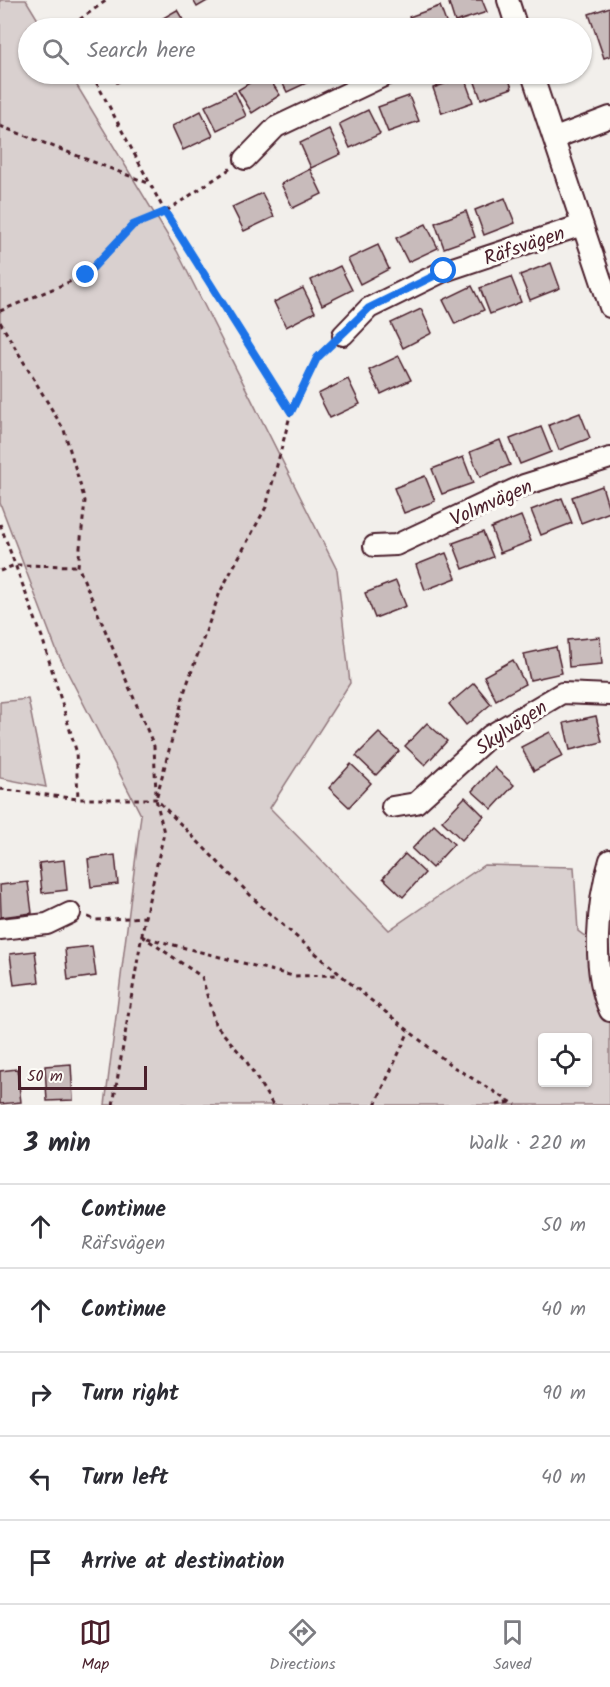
<!DOCTYPE html>
<html lang="en">
<head>
<meta charset="utf-8">
<style>
  :root { --surface:#fff; --page:#f2f2f3; --text:#2b2b33; --muted:#7c7c81; --line:#e1e1e2; --accent:#4a1f2b }
  body { margin:0; font-family:Kalam,sans-serif; background:var(--page); color:var(--text) }
  .controls { position:absolute; right:18px; bottom:18px; display:grid; overflow:hidden; border-radius:6px; box-shadow:0 2px 4px #0004 }
  .controls button { width:54px; height:54px; display:grid; place-items:center; padding:0; border:0; border-bottom:2px solid var(--line); background:var(--surface); color:var(--text); font:30px sans-serif }
  .scale { position:absolute; left:18px; bottom:15px; width:129px; box-sizing:border-box; padding-left:6px; border:3px solid #4a1f2b; border-top:0; font-size:16px; line-height:21px; white-space:nowrap; color:#4a1f2b; -webkit-text-stroke:4px #fdfcf7; paint-order:stroke }
  .stop { position:absolute; width:18px; height:18px; margin:-14px; border:4px solid #1a73e8; border-radius:50%; background:#fff }
  .stop.end { background:#1a73e8; border-color:#fff; box-shadow:0 2px 6px #0008 }
  .list { margin:0; padding:0; list-style:none }
  h2 { display:flex; justify-content:space-between; align-items:center; height:78px; margin:0; padding:0 24px; font-size:26px }
  h2 small { font-size:20px; font-weight:400; color:var(--muted) }
  .list li { display:grid; grid-template-columns:39px 1fr auto; gap:18px; align-items:center; box-sizing:border-box; height:84px; padding:0 24px; border-top:2px solid var(--line) }
  .list b { display:block; font-size:22px; white-space:nowrap }
  .list p { margin:0; font-size:20px; white-space:nowrap; color:var(--muted) }
  .list em { font-size:20px; font-style:normal; color:var(--muted) }
  .icon { flex:none; width:33px; height:33px; fill:none; stroke:currentColor; stroke-width:2; stroke-linecap:round; stroke-linejoin:round }
  .map { position:relative; flex:none; width:610px; height:1105px; overflow:hidden }
  .search { position:absolute; background:var(--surface); box-shadow:0 2px 4px #0004; left:18px; right:18px; top:18px; height:66px; display:flex; align-items:center; gap:15px; box-sizing:border-box; padding:0 21px; border-radius:33px; color:var(--muted); font-size:22px }
  .sheet { height:498px; background:var(--surface) }
  nav { display:flex; justify-content:space-around; align-items:center; box-sizing:border-box; height:84px; border-top:2px solid var(--line); background:var(--surface); font-size:16px; color:var(--muted) }
  nav a { display:grid; justify-items:center; gap:3px }
  nav .on { color:var(--accent) }
  .map>svg:first-child { display:block }
  .green { fill:#d9d0cf; stroke:#92787d; stroke-width:1.5; fill-rule:evenodd }
  .building { fill:#c8bbbb; stroke:#4a1f2b; stroke-width:1.5 }
  .lines { fill:none; stroke-linecap:round; stroke-linejoin:round }
  .minor-casing { stroke:#4a1f2b; stroke-width:24 }
  .path { stroke:#4a1f2b; stroke-width:3; stroke-dasharray:4.5 4.5; stroke-linecap:butt }
  .minor { stroke:#fdfcf7; stroke-width:20 }
  .route { stroke:#1a73e8; stroke-width:8 }
  .labels { text-anchor:middle; stroke-width:6; stroke-linejoin:round; paint-order:stroke }
  .street-label { font-size:20px; fill:#4a1f2b; stroke:#fdfcf7 }
</style>
</head>
<body>
<div class="map">
<svg width="610" height="1105" viewBox="0 0 610 1105">
  <rect width="100%" height="100%" fill="#f2efeb"/>
  <filter id="ink" filterUnits="userSpaceOnUse"><feTurbulence type="fractalNoise" baseFrequency=".0167" numOctaves="2"/><feDisplacementMap in="SourceGraphic" scale="12" xChannelSelector="R" yChannelSelector="G"/><feConvolveMatrix kernelMatrix="1 2 1 2 8 2 1 2 1" color-interpolation-filters="sRGB"/></filter>
  <g filter="url(#ink)">
    <!-- green -->
    <g class="green">
      <path d="M0,0H26L43,28H28V74H70L177,251L337,570L350,683L270,808L389,930L484,865L574,867L578,931L610,955V1105H105L141,815L57,652L0,503ZM542,1038H588V1082H542Z"/>
      <path d="M28,699L46,787L0,778V702Z"/>
    </g>
    <!-- building -->
    <g class="building">
      <path d="M193,0H209L197,7Z"/>
      <path d="M448,0H482L487,12L455,22Z"/>
      <path d="M440,6L448,28H413L409,17Z"/>
      <path d="M610,7V56L604,58L589,14Z"/>
      <path d="M177,10L188,28H146Z"/>
      <path d="M112,74H133L117,83Z"/>
      <path d="M264,74H266L280,95L252,113L238,90Z"/>
      <path d="M278,74H314L317,78L287,92Z"/>
      <path d="M472,74H507L512,88L481,99Z"/>
      <path d="M464,77L473,102L442,113L433,88Z"/>
      <path d="M235,92L246,116L217,130L205,106Z"/>
      <path d="M409,96L419,121L388,132L378,107Z"/>
      <path d="M368,110L380,134L350,148L339,124Z"/>
      <path d="M201,111L213,136L183,150L172,126Z"/>
      <path d="M329,129L341,154L311,168L300,143Z"/>
      <path d="M310,169L322,194L293,208L281,184Z"/>
      <path d="M262,193L274,217L244,231L232,207Z"/>
      <path d="M505,198L515,223L484,235L475,210Z"/>
      <path d="M466,211L475,237L444,248L435,223Z"/>
      <path d="M426,224L438,248L408,262L396,238Z"/>
      <path d="M378,245L389,269L360,284L348,259Z"/>
      <path d="M551,263L560,288L530,300L520,275Z"/>
      <path d="M340,266L352,290L322,305L311,280Z"/>
      <path d="M511,277L521,302L490,314L480,288Z"/>
      <path d="M472,286L484,310L455,324L443,300Z"/>
      <path d="M303,288L315,312L286,327L274,302Z"/>
      <path d="M421,309L432,333L403,348L391,323Z"/>
      <path d="M399,356L411,380L381,394L369,370Z"/>
      <path d="M348,379L360,404L330,418L318,394Z"/>
      <path d="M580,413L590,438L559,450L549,425Z"/>
      <path d="M541,427L551,452L520,464L510,439Z"/>
      <path d="M500,440L510,465L480,477L470,452Z"/>
      <path d="M463,457L473,483L442,494L432,469Z"/>
      <path d="M425,476L435,501L404,513L394,488Z"/>
      <path d="M602,486L610,512L581,523L572,497Z"/>
      <path d="M562,498L572,523L541,535L531,510Z"/>
      <path d="M521,516L531,541L500,553L491,528Z"/>
      <path d="M483,532L493,557L463,569L453,543Z"/>
      <path d="M446,553L456,578L425,590L416,565Z"/>
      <path d="M396,581L406,606L375,618L365,593Z"/>
      <path d="M600,637L602,664L569,667L567,640Z"/>
      <path d="M556,647L562,673L530,680L524,654Z"/>
      <path d="M513,660L525,684L496,700L484,676Z"/>
      <path d="M474,683L491,704L466,725L449,704Z"/>
      <path d="M596,716L602,742L570,750L564,723Z"/>
      <path d="M427,723L447,741L425,765L405,746Z"/>
      <path d="M550,732L563,756L534,771L521,747Z"/>
      <path d="M379,733L399,751L376,775L356,756Z"/>
      <path d="M351,764L371,783L349,807L329,788Z"/>
      <path d="M494,767L514,785L492,809L472,791Z"/>
      <path d="M465,797L484,816L462,840L442,821Z"/>
      <path d="M434,825L454,844L432,868L412,849Z"/>
      <path d="M405,854L425,873L403,897L383,878Z"/>
      <path d="M115,855L118,884L91,887L88,859Z"/>
      <path d="M64,860L67,890L42,893L39,863Z"/>
      <path d="M28,882L32,913L1,917L0,885Z"/>
      <path d="M92,946L96,976L68,980L65,949Z"/>
      <path d="M35,951L39,982L14,985L10,954Z"/>
      <path d="M71,1064L73,1100L47,1101L45,1066Z"/>
      <path d="M17,1069L21,1102L0,1104V1071Z"/>
    </g>
    <g class="lines">
      <!-- minor casing -->
      <g class="minor-casing">
        <g id="minor">
          <path d="M508,0L517,28"/>
          <path d="M532,74L610,307"/>
          <path d="M555,138L610,117"/>
          <path d="M245,159L276,127L388,74"/>
          <path d="M343,335L369,308L444,271L582,225"/>
          <path d="M374,546L396,545L524,485L610,458"/>
          <path d="M392,807L416,803L491,735L562,693L610,695"/>
          <path d="M610,860C597,902 591,971 610,1011"/>
          <path d="M0,929L47,924L70,913"/>
        </g>
      </g>
      <!-- path -->
      <g class="path">
        <path d="M77,28L79,20L107,0"/>
        <path d="M92,74L165,212L291,412"/>
        <path d="M0,126L148,183"/>
        <path d="M0,311L86,275L133,225L165,212L231,168"/>
        <path d="M0,322L64,430L85,501L78,566L154,746L156,794"/>
        <path d="M0,524L42,637L76,750L78,799"/>
        <path d="M0,571L15,565L78,566"/>
        <path d="M0,789L78,799H156L263,908L356,988L452,1066L516,1105"/>
        <path d="M88,917L96,920L145,917"/>
        <path d="M142,936L202,977L215,1024L245,1059L273,1105"/>
        <path d="M147,938L293,976L339,975"/>
        <path d="M113,1105L145,917L164,833L156,799L185,690L220,592L266,507L291,412L317,358L331,345"/>
        <path d="M375,1105L409,1031"/>
        <path d="M497,1105L511,1102V1105"/>
      </g>
      <!-- minor -->
      <use href="#minor" class="minor"/>
    </g>
  </g>
  <g class="lines" filter="url(#ink)">
    <!-- route -->
    <path class="route" d="M86,275L133,225L165,212L291,412L317,358L369,308L444,271"/>
  </g>
  <g class="labels">
    <!-- street labels -->
    <g class="street-label">
      <text transform="translate(524 245) rotate(-19)" y="7">Räfsvägen</text>
      <text transform="translate(491 502) rotate(-24)" y="7">Volmvägen</text>
      <text transform="translate(511 727) rotate(-34)" y="7">Skylvägen</text>
    </g>
  </g>
</svg>
<div class="controls">
<button><svg class="icon" aria-label="locate" viewBox="0 0 24 24"><circle cx="12" cy="12" r="6"/><path d="M12 2v4M12 18v4M2 12h4M18 12h4"/></svg></button>
</div>
<div class="scale">50 m</div>
<div class="stop" style="left:444px;top:271px"></div>
<div class="stop end" style="left:86px;top:275px"></div>
<div class="search"><svg class="icon" aria-label="search" viewBox="0 0 24 24"><circle cx="10" cy="10" r="6"/><path d="M15 15l6 6"/></svg>Search here</div>
</div>
<section class="sheet">
<h2>3 min<small>Walk · 220 m</small></h2>
<ul class="list">
<li><svg class="icon" aria-label="ahead" viewBox="0 0 24 24"><path d="M12 20V5M6 11l6-6 6 6"/></svg><div><b>Continue</b><p>Räfsvägen</p></div><em>50 m</em></li>
<li><svg class="icon" aria-label="ahead" viewBox="0 0 24 24"><path d="M12 20V5M6 11l6-6 6 6"/></svg><div><b>Continue</b></div><em>40 m</em></li>
<li><svg class="icon" aria-label="right" viewBox="0 0 24 24"><path d="M7 20v-9h11M14 6l5 5-5 5"/></svg><div><b>Turn right</b></div><em>90 m</em></li>
<li><svg class="icon" aria-label="left" viewBox="0 0 24 24"><path d="M17 20v-9H6M10 6l-5 5 5 5"/></svg><div><b>Turn left</b></div><em>40 m</em></li>
<li><svg class="icon" aria-label="arrive" viewBox="0 0 24 24"><path d="M6 21V4h12l-3 4 3 4H6"/></svg><div><b>Arrive at destination</b></div></li>
</ul>
</section>
<nav>
<a class="on"><svg class="icon" aria-label="map" viewBox="0 0 24 24"><path d="M3 6l6-2 6 2 6-2v14l-6 2-6-2-6 2zM9 4v14M15 6v14"/></svg>Map</a>
<a><svg class="icon" aria-label="directions" viewBox="0 0 24 24"><path d="M12 3l9 9-9 9-9-9zM9 14v-3h6M13 9l2 2-2 2"/></svg>Directions</a>
<a><svg class="icon" aria-label="saved" viewBox="0 0 24 24"><path d="M7 4h10v16l-5-4-5 4z"/></svg>Saved</a>
</nav>
</body>
</html>
